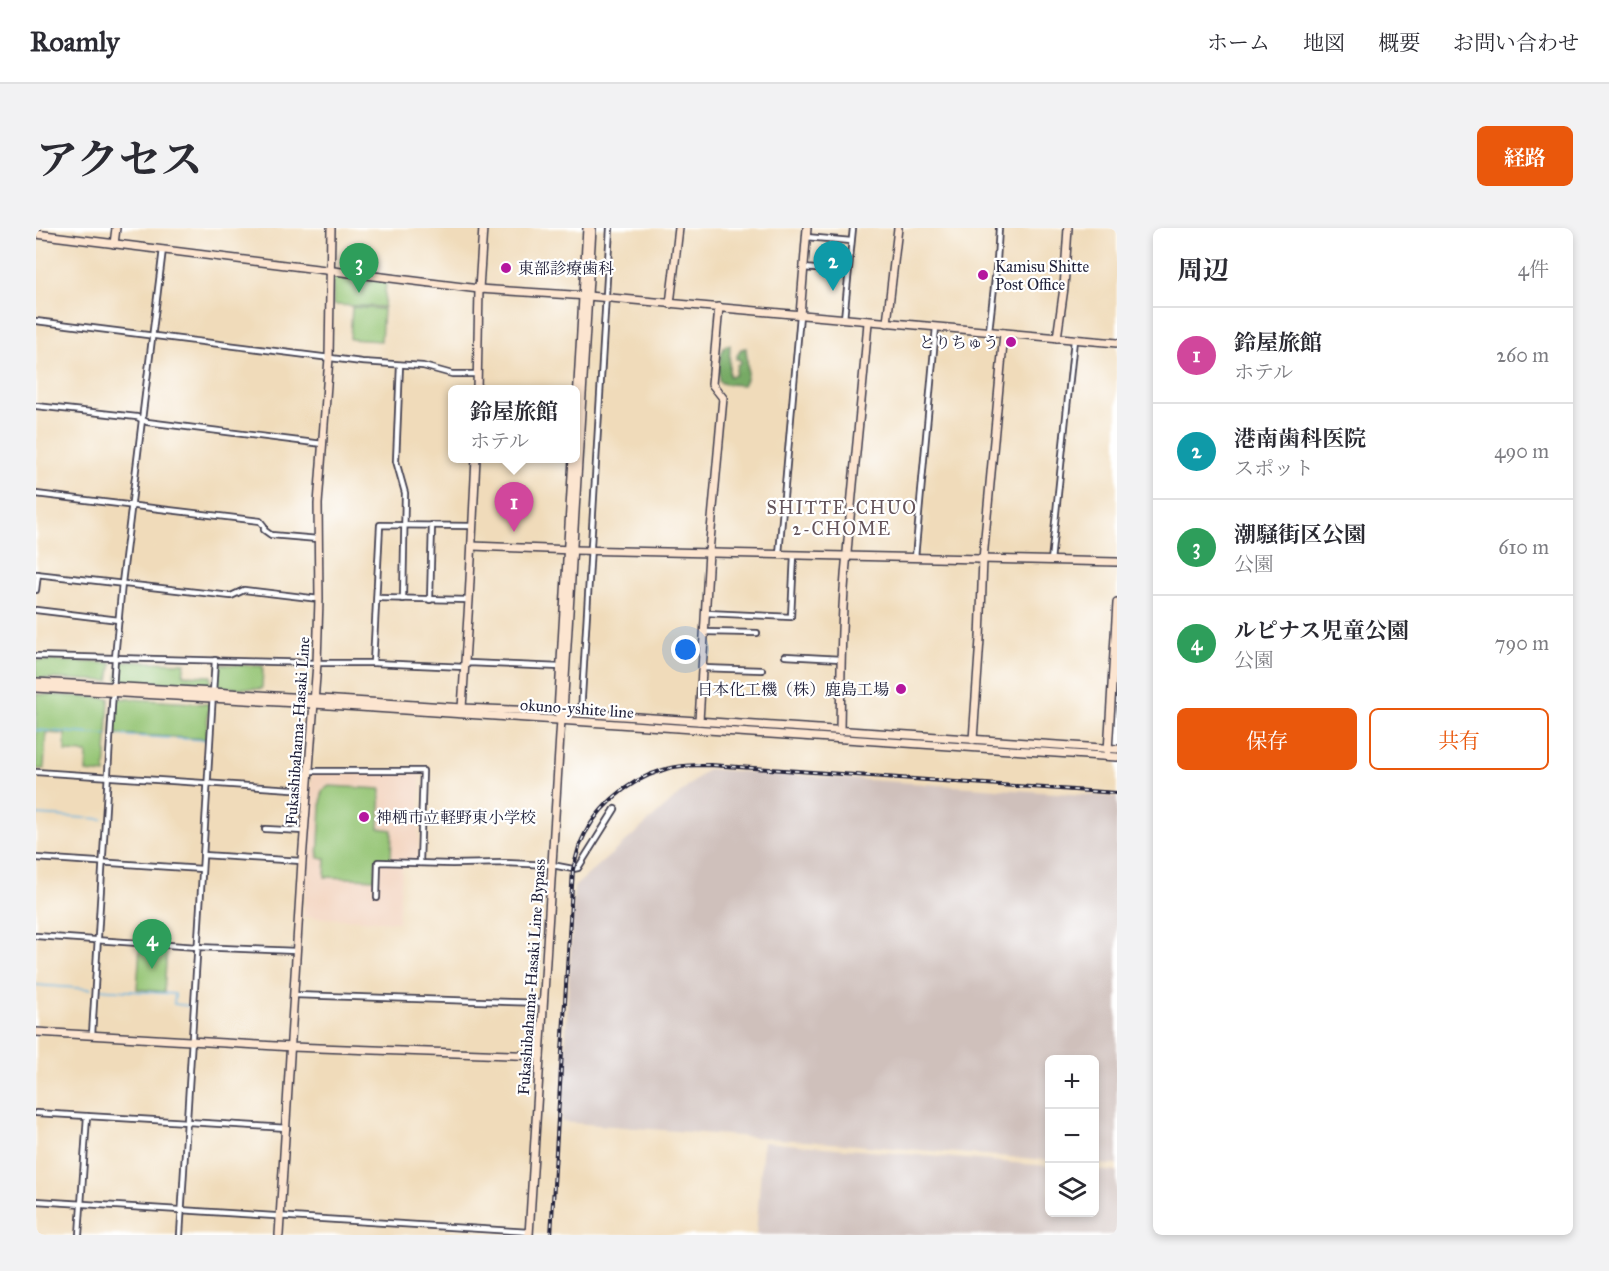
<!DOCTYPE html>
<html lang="ja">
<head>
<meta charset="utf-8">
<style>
  :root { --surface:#fff; --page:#f2f2f3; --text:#2b2b33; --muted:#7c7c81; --line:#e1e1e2; --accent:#ea580c }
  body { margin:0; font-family:"IM FELL Great Primer","Noto Serif JP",serif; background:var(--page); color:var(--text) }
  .controls { position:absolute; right:18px; bottom:18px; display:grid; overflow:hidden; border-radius:9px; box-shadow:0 3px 9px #0003 }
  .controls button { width:54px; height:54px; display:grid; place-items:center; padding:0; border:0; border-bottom:2px solid var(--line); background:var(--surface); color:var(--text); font:30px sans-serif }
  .you { position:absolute; left:650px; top:422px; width:21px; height:21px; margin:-15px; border:4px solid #fff; border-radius:50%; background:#1a73e8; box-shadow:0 0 0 9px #1a73e833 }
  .badge { display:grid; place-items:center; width:39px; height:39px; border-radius:50%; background:var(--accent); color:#fff; font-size:20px; font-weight:700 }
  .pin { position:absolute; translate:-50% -50px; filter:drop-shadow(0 2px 3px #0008) }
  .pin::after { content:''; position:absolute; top:32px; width:21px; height:18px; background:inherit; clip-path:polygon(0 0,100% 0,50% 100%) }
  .popup { position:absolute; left:412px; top:157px; width:132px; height:78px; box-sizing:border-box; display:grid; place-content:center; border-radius:9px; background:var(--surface); filter:drop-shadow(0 2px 4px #0005); font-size:20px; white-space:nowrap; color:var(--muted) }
  .popup b { font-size:22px; color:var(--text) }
  .popup::after { content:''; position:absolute; left:50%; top:100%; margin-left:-12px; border:12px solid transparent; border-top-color:var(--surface) }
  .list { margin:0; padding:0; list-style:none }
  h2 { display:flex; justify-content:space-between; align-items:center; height:78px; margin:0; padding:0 24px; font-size:26px }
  h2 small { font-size:20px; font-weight:400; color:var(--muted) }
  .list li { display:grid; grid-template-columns:39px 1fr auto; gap:18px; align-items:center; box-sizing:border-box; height:96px; padding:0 24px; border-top:2px solid var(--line) }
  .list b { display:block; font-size:22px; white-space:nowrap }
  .list p { margin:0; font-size:20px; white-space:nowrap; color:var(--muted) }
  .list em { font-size:20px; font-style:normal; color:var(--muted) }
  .actions { display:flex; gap:12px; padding:18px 24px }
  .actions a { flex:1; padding:14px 0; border:2px solid var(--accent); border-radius:9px; text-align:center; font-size:21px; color:var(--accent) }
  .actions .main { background:var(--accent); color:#fff }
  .icon { flex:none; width:33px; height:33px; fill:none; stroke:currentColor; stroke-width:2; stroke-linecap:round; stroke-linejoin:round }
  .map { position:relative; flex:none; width:1081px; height:1007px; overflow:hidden; border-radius:9px }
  header { display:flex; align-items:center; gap:36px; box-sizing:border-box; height:84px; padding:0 30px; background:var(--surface); border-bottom:2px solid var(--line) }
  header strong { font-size:28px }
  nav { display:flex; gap:33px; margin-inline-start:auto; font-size:21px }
  .intro { display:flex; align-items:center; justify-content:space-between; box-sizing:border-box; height:144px; padding:0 36px }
  h1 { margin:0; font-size:42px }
  .button { padding:15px 27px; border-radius:9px; background:var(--accent); color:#fff; font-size:21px; font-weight:700 }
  main { display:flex; gap:36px; padding:0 36px }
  aside { flex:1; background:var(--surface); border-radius:9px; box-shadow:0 3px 9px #0003 }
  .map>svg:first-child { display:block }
  .built { fill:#f3d4bf }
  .industrial { fill:#cfc0bb }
  .green { fill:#94c473; stroke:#5b7357; stroke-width:1.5 }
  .forest { fill:#77aa65; stroke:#4c6650; stroke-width:1.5 }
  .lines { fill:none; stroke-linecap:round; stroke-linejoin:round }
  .stream { stroke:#68b4e1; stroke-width:1.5 }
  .street-casing { stroke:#413e4e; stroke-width:8 }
  .secondary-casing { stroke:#413e4e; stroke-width:10 }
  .street { stroke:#fff; stroke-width:4.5 }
  .secondary { stroke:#fce5d0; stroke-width:7 }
  .rail-casing { stroke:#22223b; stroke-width:4 }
  .rail { stroke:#fff; stroke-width:1.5; stroke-dasharray:4.5; stroke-linecap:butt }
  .poi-dot { fill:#b5179e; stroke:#fff; stroke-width:2 }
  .labels { text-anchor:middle; stroke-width:4.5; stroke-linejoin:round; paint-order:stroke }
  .poi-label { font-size:16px; fill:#22223b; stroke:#fff; text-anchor:start }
  .street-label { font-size:16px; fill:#22223b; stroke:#fff }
  .neighbourhood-label { font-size:18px; letter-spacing:1.5px; fill:#64545b; stroke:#fff }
</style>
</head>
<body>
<header>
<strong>Roamly</strong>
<nav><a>ホーム</a><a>地図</a><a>概要</a><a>お問い合わせ</a></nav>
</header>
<div class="intro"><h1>アクセス</h1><a class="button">経路</a></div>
<main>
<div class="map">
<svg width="1081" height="1007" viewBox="0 0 1081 1007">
  <rect width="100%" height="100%" fill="#fff"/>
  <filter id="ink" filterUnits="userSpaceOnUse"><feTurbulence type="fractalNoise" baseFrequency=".0167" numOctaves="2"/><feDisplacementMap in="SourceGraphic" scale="12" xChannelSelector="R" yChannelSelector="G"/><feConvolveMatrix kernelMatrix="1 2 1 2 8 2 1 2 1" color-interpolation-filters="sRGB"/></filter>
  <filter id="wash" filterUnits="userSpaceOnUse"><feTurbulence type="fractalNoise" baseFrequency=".008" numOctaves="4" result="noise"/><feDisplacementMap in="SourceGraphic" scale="24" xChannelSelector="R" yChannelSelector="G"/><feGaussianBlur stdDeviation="1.35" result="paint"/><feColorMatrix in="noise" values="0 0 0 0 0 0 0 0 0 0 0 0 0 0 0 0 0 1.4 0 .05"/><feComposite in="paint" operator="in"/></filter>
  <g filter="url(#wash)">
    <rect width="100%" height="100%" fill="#f0dbba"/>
    <!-- built -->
    <path class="built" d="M385,544L382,634L367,633L362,694L267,689L276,546Z"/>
    <!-- industrial -->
    <g class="industrial">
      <path d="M672,541L1081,569V937L1059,936L1058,832H1014L1013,932L525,894L538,659Z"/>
      <path d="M727,914L1013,938L1014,984H1058L1059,942L1081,944V1007H720Z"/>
    </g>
    <!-- green -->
    <g class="green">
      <path d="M300,47L350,54L348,79L297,77V51Z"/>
      <path d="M316,79L347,81L345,113L314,111Z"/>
      <path d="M0,432L76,435L73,453L0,450Z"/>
      <path d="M83,433L149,435L147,447L175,448L174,458L83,453L81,450Z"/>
      <path d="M182,436L227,438L226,461L181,459L180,456Z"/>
      <path d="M0,466L73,470L69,546L50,544L51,525L29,524V506L10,505L8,541H0Z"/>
      <path d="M79,470L173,476L170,511L76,506Z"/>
      <path d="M293,558L345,561L343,600L356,602L355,633L340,632L339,651L289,649L290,630H282L286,563Z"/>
      <path d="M104,719L131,721L128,764L101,761Z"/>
    </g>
    <!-- forest -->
    <path class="forest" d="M690,117H694L693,148L699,147L701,137L705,134L703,131H700C700,127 704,125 705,121L710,120C711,132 714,147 707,157L689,156L683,154C682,142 683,126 690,117Z"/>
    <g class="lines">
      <!-- stream -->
      <g class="stream">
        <path d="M0,502L71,507"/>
        <path d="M77,507L171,512"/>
        <path d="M0,587L66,591"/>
        <path d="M0,757L55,761"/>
        <path d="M62,761L139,766L138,776L154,778"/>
      </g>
    </g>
  </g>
  <g filter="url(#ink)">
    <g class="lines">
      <!-- street casing -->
      <g class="street-casing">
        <g id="street">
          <path d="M770,9L815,13"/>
          <path d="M768,40L812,44"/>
          <path d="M808,91L817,0"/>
          <path d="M0,93L326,134L387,138L416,146H441"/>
          <path d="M953,103L961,33L963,0"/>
          <path d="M364,137L360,233L369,265L367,371"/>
          <path d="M0,178L101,189L111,194L287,216"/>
          <path d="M0,266L224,293L228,298V302L235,307L282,311"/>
          <path d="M743,326L764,87"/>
          <path d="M879,330L900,99"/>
          <path d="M1015,333L1038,112"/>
          <path d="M0,346L195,368L208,362L283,371"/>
          <path d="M0,362L2,346"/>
          <path d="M341,370L433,372"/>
          <path d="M394,372L396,297"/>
          <path d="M0,382L83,392"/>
          <path d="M670,385L755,389L758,327"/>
          <path d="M669,404L721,405"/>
          <path d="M0,428L281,435H337L429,439L432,435L525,439"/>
          <path d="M749,428L805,431"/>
          <path d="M337,435L344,297L436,298"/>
          <path d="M666,440L726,442"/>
          <path d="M545,485L574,0"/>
          <path d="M273,543H387L384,635"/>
          <path d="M0,544L271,562"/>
          <path d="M229,601L268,603"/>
          <path d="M167,627L266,633"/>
          <path d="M0,630L166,641"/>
          <path d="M341,670L342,634L416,636L469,635L516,637L537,641L542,640L579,581"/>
          <path d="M0,708L161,719L260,723"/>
          <path d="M258,767L507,775"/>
          <path d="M56,807L79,430L86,355L127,21"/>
          <path d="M0,885L251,900"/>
          <path d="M0,973L493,1004"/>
          <path d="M43,1007L51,888"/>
          <path d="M144,1007L179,432"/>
        </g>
      </g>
      <!-- secondary casing -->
      <g class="secondary-casing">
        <g id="secondary">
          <path d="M0,6L443,61L552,68L1081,115"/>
          <path d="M78,16L80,0"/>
          <path d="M634,76L643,0"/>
          <path d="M764,87L771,0"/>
          <path d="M851,95L862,0"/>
          <path d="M1021,110L1028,60L1032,0"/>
          <path d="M441,162L443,61L447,0"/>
          <path d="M540,190L551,0"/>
          <path d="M436,318L537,322L1081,334"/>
          <path d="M0,454L177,464L426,480L527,484L1081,521"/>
          <path d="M0,460L278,476L1081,529"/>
          <path d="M426,480L433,372L440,230"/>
          <path d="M523,488L522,484L537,230"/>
          <path d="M663,493L673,324L687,170L676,156L683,79"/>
          <path d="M804,503C805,444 805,384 811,325C817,248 826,171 832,94"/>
          <path d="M937,512L944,411L947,331L968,105"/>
          <path d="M1072,523L1081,375"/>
          <path d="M0,804L256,819L504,828"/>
          <path d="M243,1007L266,633L281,435L283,371L282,276L293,130L295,0"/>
          <path d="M493,1007L524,507L525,493L527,484L556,0"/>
        </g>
      </g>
      <!-- street -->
      <use href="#street" class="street"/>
      <!-- secondary -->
      <use href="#secondary" class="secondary"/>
      <!-- rail casing -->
      <g class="rail-casing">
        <path id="rail" d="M515,1007L537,641C539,634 541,626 543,619C557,582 590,553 627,542C642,537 658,537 674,537L1081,565"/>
      </g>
      <!-- rail -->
      <use href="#rail" class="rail"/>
    </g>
  </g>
  <!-- markers -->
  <g class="poi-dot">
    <circle cx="470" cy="40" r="6"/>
    <circle cx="947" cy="47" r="6"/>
    <circle cx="975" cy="114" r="6"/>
    <circle cx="865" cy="461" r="6"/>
    <circle cx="328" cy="589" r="6"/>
  </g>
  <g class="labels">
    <!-- poi labels -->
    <g class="poi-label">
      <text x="959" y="44">Kamisu Shitte<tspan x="959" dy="18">Post Office</tspan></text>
      <text x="482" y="46">東部診療歯科</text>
      <text x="963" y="120" text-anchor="end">とりちゅう</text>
      <text x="853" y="467" text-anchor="end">日本化工機（株）鹿島工場</text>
      <text x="340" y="595">神栖市立軽野東小学校</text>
    </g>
    <!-- street labels -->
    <g class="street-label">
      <text transform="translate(541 480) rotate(4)" y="6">okuno-yshite line</text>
      <text transform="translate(261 503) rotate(-86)" y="6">Fukashibahama-Hasaki Line</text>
      <text transform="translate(495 749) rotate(-86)" y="6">Fukashibahama-Hasaki Line Bypass</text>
    </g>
    <!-- neighbourhood labels -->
    <g class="neighbourhood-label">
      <text x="806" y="286">SHITTE-CHUO<tspan x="806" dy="21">2-CHOME</tspan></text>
    </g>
  </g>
</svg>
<div class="controls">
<button>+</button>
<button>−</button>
<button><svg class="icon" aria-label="layers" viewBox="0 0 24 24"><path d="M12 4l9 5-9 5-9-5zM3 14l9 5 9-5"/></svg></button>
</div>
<div class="you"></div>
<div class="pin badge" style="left:478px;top:304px;background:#d1479c">1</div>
<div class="popup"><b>鈴屋旅館</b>ホテル</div>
<div class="pin badge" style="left:797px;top:63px;background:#0f9aa8">2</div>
<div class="pin badge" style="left:323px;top:65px;background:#2e9e5b">3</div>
<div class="pin badge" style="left:116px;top:741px;background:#2e9e5b">4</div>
</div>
<aside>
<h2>周辺<small>4件</small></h2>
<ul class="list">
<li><span class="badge" style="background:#d1479c">1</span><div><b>鈴屋旅館</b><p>ホテル</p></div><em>260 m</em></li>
<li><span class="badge" style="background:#0f9aa8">2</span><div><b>港南歯科医院</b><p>スポット</p></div><em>490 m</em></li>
<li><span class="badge" style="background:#2e9e5b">3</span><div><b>潮騒街区公園</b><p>公園</p></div><em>610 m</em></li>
<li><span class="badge" style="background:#2e9e5b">4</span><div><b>ルピナス児童公園</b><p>公園</p></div><em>790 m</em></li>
</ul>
<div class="actions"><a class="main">保存</a><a>共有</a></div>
</aside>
</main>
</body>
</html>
